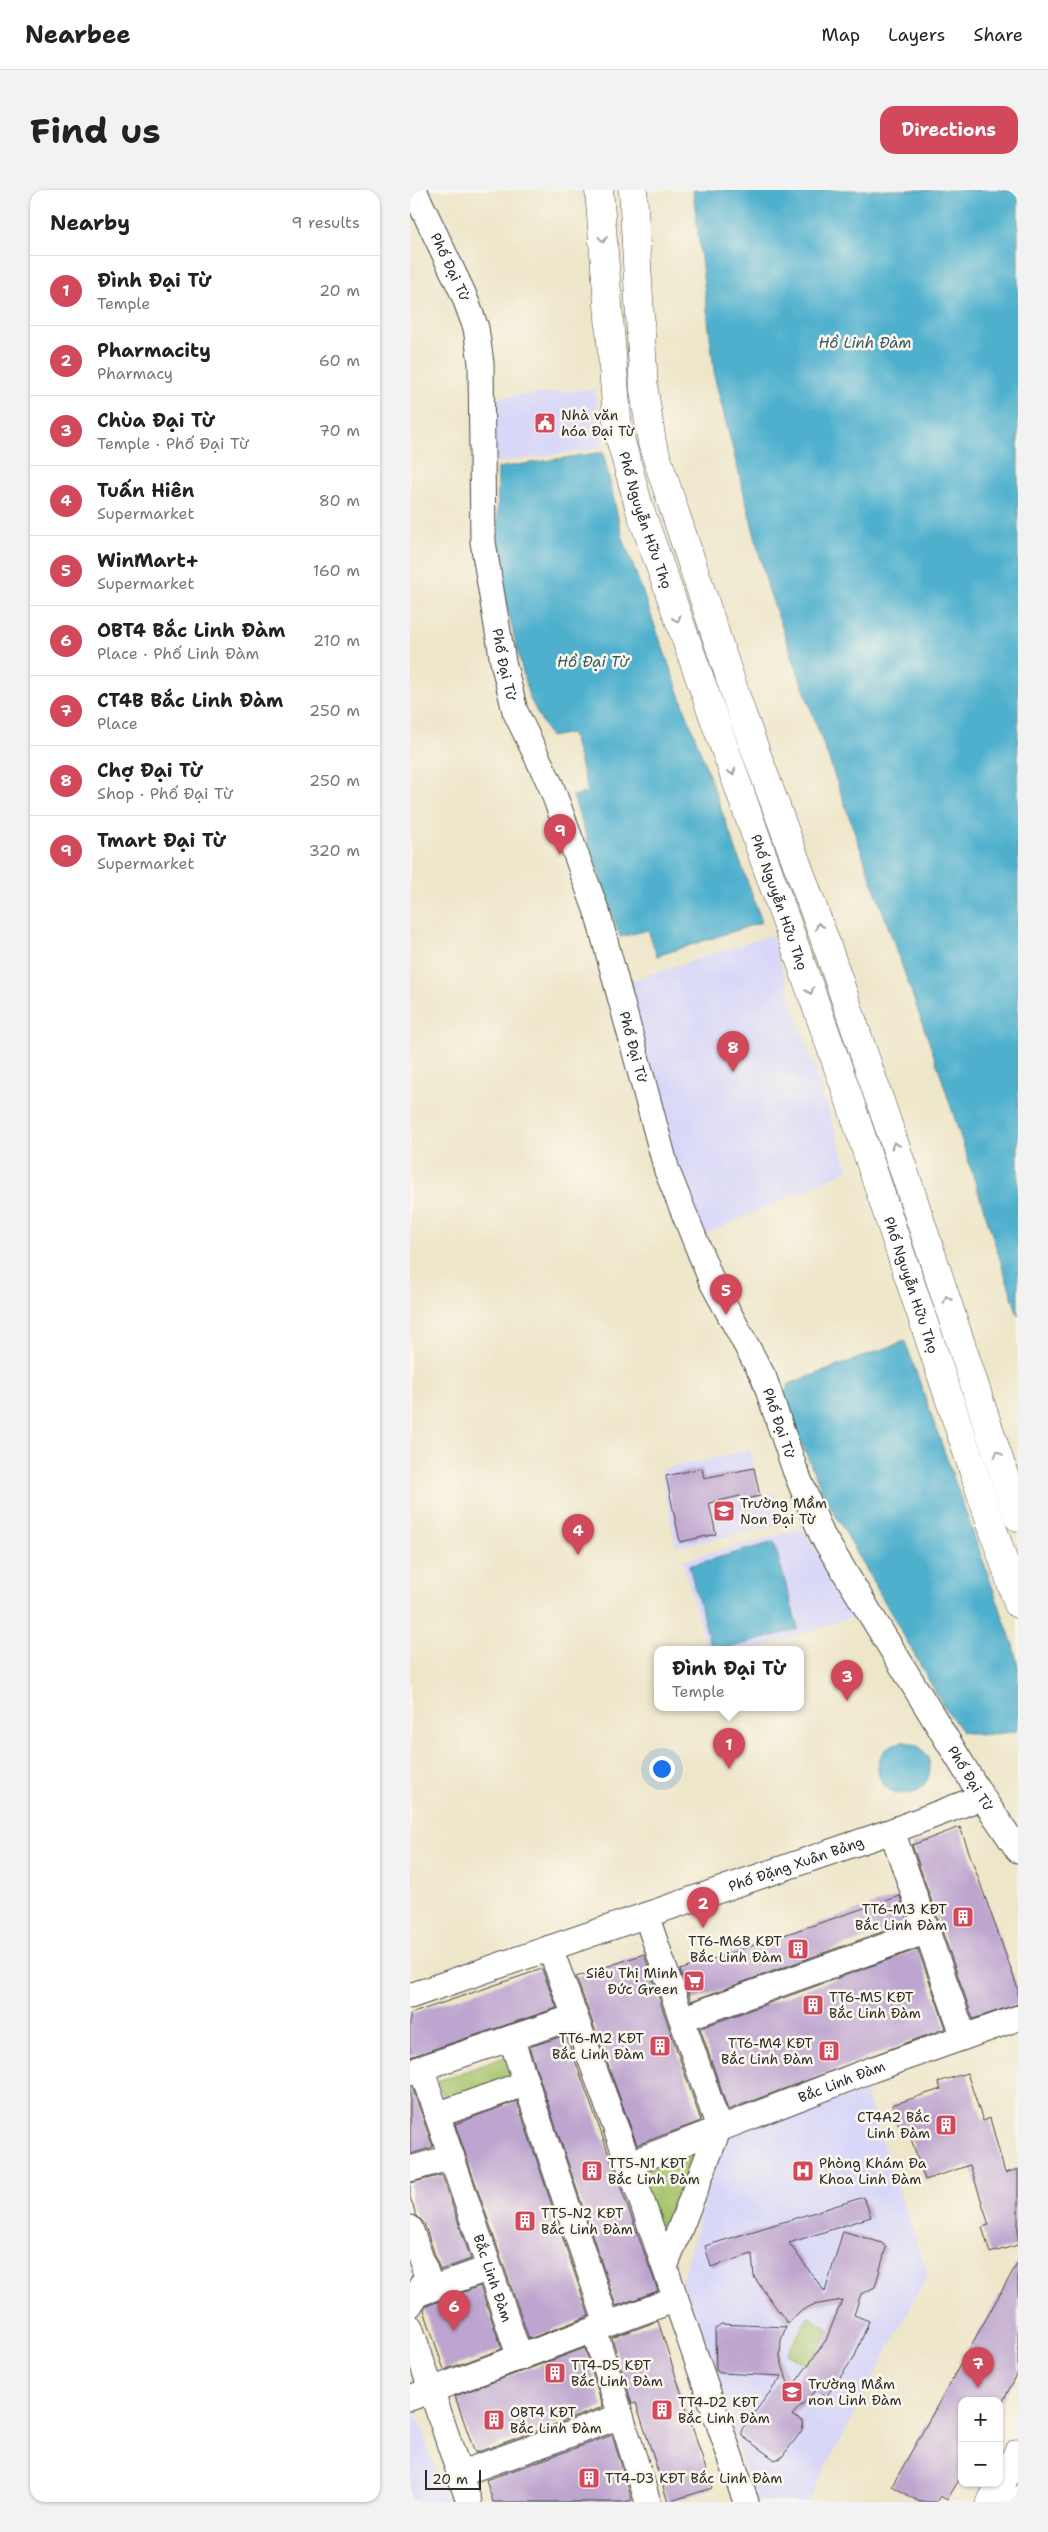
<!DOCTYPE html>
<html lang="en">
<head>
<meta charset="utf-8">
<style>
  :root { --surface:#fff; --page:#f2f2f2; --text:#222; --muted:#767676; --line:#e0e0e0; --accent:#d1495b }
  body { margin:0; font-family:"Shantell Sans",sans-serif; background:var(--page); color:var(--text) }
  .controls { position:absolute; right:15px; bottom:15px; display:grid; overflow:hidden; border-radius:10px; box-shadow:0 1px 4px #0004 }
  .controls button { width:45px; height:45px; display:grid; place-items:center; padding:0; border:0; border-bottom:1px solid var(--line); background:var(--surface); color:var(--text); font:25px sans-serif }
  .scale { position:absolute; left:15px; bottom:12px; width:56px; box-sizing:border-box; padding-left:5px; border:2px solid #2b2b2b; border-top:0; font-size:14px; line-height:18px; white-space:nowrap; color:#2b2b2b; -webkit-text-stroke:4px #fbf7ec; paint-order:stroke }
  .you { position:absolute; left:251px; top:1578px; width:18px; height:18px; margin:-12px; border:4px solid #fff; border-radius:50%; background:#1a73e8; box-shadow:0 0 0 8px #1a73e833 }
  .badge { display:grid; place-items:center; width:32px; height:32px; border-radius:50%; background:var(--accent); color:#fff; font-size:16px; font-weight:700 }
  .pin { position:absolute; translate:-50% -41px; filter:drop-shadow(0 1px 2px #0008) }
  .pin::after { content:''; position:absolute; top:26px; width:18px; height:15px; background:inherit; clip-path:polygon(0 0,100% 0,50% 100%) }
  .popup { position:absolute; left:244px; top:1456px; width:150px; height:65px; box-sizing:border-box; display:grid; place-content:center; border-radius:10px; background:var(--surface); filter:drop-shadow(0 1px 4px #0005); font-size:16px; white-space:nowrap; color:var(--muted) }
  .popup b { font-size:19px; color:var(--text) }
  .popup::after { content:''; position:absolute; left:50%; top:100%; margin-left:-10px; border:10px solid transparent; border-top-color:var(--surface) }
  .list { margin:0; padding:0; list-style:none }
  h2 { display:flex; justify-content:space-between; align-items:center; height:65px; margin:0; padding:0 20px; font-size:21px }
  h2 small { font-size:16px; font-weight:400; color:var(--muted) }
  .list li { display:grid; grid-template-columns:32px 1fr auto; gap:15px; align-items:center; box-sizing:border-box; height:70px; padding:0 20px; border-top:1px solid var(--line) }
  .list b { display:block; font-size:19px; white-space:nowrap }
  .list p { margin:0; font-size:16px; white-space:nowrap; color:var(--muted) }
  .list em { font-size:16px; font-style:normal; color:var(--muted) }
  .map { position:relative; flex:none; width:608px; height:2312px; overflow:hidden; border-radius:15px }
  header { display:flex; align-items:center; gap:30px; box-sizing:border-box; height:70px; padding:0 25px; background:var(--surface); border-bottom:1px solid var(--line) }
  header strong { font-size:24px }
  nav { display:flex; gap:28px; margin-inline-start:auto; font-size:18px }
  .intro { display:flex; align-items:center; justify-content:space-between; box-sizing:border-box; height:120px; padding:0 30px }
  h1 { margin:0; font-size:35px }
  .button { padding:12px 22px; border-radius:15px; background:var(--accent); color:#fff; font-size:18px; font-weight:700 }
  main { display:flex; gap:30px; padding:0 30px }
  aside { flex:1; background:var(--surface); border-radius:15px; box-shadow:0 1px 4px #0004 }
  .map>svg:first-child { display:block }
  .built { fill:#d8d7f8 }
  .green { fill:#a4c36b; stroke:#68774b }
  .water { fill:#4fb0ce; stroke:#3d6e7c }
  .building { fill:#bea5cf }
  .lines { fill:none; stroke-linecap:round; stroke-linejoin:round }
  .minor-casing { stroke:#484743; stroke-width:27 }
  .major-casing { stroke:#484743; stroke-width:29 }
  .highway-casing { stroke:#484743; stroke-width:29 }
  .minor { stroke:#fff; stroke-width:25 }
  .major { stroke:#fff; stroke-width:28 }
  .highway { stroke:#fff; stroke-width:28 }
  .oneway { stroke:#a0a0a0 }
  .labels { text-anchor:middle; stroke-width:5; stroke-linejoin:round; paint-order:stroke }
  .street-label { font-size:14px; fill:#2b2b2b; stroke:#fbf7ec }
  .poi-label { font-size:14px; fill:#2b2b2b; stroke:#fbf7ec; text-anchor:start }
  .water-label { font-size:15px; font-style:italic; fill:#385a64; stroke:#fbf7ec }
</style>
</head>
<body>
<header>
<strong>Nearbee</strong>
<nav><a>Map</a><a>Layers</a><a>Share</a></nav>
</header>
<div class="intro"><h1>Find us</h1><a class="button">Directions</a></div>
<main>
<aside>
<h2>Nearby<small>9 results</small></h2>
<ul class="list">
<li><span class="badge">1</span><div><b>Đình Đại Từ</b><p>Temple</p></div><em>20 m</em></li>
<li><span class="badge">2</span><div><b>Pharmacity</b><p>Pharmacy</p></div><em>60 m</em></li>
<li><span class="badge">3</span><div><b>Chùa Đại Từ</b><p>Temple · Phố Đại Từ</p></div><em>70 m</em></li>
<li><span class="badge">4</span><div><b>Tuấn Hiên</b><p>Supermarket</p></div><em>80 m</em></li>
<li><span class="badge">5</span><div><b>WinMart+</b><p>Supermarket</p></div><em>160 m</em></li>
<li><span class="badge">6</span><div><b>OBT4 Bắc Linh Đàm</b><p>Place · Phố Linh Đàm</p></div><em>210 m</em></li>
<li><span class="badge">7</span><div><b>CT4B Bắc Linh Đàm</b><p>Place</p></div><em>250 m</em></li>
<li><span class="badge">8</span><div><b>Chợ Đại Từ</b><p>Shop · Phố Đại Từ</p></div><em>250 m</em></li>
<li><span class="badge">9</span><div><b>Tmart Đại Từ</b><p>Supermarket</p></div><em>320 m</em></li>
</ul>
</aside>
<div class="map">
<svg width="608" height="2312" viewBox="0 0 608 2312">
  <rect width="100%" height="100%" fill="#fbf7ec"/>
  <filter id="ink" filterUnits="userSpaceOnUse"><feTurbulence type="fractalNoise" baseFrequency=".02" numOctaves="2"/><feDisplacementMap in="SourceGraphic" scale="10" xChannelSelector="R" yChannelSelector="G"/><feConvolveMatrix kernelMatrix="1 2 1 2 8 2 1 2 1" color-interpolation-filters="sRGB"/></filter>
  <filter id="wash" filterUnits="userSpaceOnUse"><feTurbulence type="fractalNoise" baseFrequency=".0096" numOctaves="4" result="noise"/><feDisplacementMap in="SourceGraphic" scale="20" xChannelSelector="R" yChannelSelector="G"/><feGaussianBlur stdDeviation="1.12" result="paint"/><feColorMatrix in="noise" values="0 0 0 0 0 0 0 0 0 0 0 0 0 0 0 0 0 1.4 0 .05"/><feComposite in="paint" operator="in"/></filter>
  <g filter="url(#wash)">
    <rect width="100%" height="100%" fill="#eee6c9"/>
    <!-- built -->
    <g class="built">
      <path d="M185,199L193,258L83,273L79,208Z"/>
      <path d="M361,745L438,980L292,1046L262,972L217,792Z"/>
      <path d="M340,1260L350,1306L366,1303L372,1335L266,1357L251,1280Z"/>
      <path d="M393,1339L448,1425L345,1460H297L272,1370Z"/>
      <path d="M453,1895L518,2084L398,2312H346L271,2092L314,1942Z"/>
      <path d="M6,2222L36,2312H0V2224Z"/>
    </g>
    <!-- green -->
    <g class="green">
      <path d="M97,1866L106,1891L37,1916L28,1891Z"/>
      <path d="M296,1958L254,2053L232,1996L240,1979Z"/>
      <path d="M398,2127L419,2139L399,2176L377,2164Z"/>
    </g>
    <!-- water -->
    <g class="water">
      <path d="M283,0H608V1125L529,880L358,398L305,189Z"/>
      <path d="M193,262L212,345L352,732L247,766L238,740L210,747L163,606L178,602L162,543L140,547L119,507L87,376L88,278Z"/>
      <path d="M495,1151L603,1455L608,1477V1537L605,1542L570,1545L552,1542L533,1515L413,1303L373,1210L379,1194Z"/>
      <path d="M364,1352L388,1439L312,1460H302L279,1376Z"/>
      <circle cx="494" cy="1578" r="26"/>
    </g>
    <g id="blocks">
      <!-- building -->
      <g class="building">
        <path d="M292,1278L294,1288L344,1278L350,1306L331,1310L330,1306L299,1313L306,1344L270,1352L256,1286Z"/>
        <path d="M550,1637L608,1799V1814L563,1829L502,1655Z"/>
        <path d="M490,1706L499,1732L281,1811L270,1780Z"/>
        <path d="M508,1759L536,1838L318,1920L290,1838Z"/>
        <path d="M234,1764L291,1931L227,1955L166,1787Z"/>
        <path d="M132,1779L147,1818L0,1867V1824Z"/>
        <path d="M156,1845L248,2101L206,2116L119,1857Z"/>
        <path d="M557,1883L573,1931L580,1928L595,1983L608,1979V2055L580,2063L572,2037L579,2035L560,1975L515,1990L498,1940L491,1942L482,1915L531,1899L528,1892Z"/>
        <path d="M0,1896H2L23,1957L0,1964Z"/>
        <path d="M107,1911L179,2126L119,2149L45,1934Z"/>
        <path d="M32,1985L61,2069L30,2080L14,2033L6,2025L0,2007V1993Z"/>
        <path d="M454,2007L461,2027L379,2053L415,2102L433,2041L472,2053L476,2058L465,2097L451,2104L444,2125L459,2131L445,2166L416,2207L406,2200L382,2225L392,2231L393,2239L372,2267L365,2270L332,2246V2239L372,2186L310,2183L306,2180L305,2139L311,2134L376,2137L371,2150L370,2167L380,2200L416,2150L432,2110L403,2115L389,2122L378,2134L344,2087L342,2064L301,2077L295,2056Z"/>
        <path d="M608,2072V2183L593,2211H552V2285L537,2310L530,2306L526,2312H510L482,2296Z"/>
        <path d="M70,2096L92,2159L34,2180L14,2120L16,2116Z"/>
        <path d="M248,2131L302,2298L258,2312L226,2213L222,2214L202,2148Z"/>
        <path d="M175,2158L193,2217L65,2263L45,2206Z"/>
        <path d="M202,2245L222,2310L215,2312H83L76,2290Z"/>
      </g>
    </g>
  </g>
  <g filter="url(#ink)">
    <use href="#blocks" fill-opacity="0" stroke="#484743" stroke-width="1"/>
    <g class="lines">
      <!-- minor casing -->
      <g class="minor-casing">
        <g id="minor">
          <path id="s1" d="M4,0L53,103L66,138L71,173L73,352L93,472L105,521L141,596L188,725L257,981L302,1092L354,1188L385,1280L412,1345L572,1607L608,1660"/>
          <path d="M482,1641L554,1847"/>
          <path d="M236,1725L309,1938L255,2077"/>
          <path d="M140,1758L219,1974L336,2312"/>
          <path id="s2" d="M0,1806L482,1641L572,1607"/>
          <path d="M272,1829L517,1741"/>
          <path d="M101,1848L197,2134"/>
          <path id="s3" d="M11,1878L110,2168"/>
          <path d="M0,1882L164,1827"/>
          <path d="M27,1925L116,1893"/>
          <path id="s4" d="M219,1974L461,1880L608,1828"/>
          <path d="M0,1979L42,1967"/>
          <path d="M0,2038L17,2086L0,2115"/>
          <path d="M7,2104L79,2078"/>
          <path d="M0,2137L59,2312"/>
          <path d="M184,2140L238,2312"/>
          <path d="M0,2208L266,2109"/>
          <path d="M49,2284L211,2226"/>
        </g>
      </g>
      <!-- major casing -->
      <g class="major-casing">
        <g id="major">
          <path id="s5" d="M189,0L208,241L230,320L436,900L608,1414"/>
          <path d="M223,0L234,200L242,253L332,524L416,753L497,990L608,1327"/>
          <path d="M581,2312L608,2263"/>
        </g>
      </g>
      <!-- highway casing -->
      <g class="highway-casing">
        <path id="highway" d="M607,2312L608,2310"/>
      </g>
      <!-- minor -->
      <use href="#minor" class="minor"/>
      <!-- major -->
      <use href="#major" class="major"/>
      <!-- highway -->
      <use href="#highway" class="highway"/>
    </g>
    <!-- one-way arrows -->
    <defs><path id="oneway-chevron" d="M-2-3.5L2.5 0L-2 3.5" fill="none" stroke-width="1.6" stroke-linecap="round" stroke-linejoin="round" transform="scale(1.25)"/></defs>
    <g class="oneway">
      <use href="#oneway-chevron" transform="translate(193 49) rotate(85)"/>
      <use href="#oneway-chevron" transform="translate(267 429) rotate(71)"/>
      <use href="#oneway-chevron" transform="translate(322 582) rotate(70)"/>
      <use href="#oneway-chevron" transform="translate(409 736) rotate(-110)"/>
      <use href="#oneway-chevron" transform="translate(400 801) rotate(70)"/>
      <use href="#oneway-chevron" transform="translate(485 955) rotate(-109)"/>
      <use href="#oneway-chevron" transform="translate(537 1109) rotate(-109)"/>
      <use href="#oneway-chevron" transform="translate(588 1264) rotate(-108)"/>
    </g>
  </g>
  <!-- icons -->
  <defs>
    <g id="civic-square" transform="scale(1.125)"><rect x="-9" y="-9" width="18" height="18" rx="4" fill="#d1495b" stroke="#fbf7ec"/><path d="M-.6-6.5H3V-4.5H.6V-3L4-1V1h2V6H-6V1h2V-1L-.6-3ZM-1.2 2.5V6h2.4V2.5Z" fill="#fff"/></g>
    <g id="school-square" transform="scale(1.125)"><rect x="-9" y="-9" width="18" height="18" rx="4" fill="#d1495b" stroke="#fbf7ec"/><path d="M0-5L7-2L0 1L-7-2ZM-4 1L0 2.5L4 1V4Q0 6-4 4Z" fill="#fff"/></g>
    <g id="building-square" transform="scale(1.125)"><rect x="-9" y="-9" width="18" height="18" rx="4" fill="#d1495b" stroke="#fbf7ec"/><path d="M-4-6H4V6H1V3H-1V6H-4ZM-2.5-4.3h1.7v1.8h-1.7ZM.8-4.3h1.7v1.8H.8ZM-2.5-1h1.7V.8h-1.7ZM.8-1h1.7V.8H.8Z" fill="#fff"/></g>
    <g id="supermarket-square" transform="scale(1.125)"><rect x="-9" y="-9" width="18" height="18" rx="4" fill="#d1495b" stroke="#fbf7ec"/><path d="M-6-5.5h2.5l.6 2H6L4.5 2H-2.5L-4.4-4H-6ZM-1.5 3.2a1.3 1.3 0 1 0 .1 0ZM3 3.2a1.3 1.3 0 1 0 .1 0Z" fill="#fff"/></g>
    <g id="hospital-square" transform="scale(1.125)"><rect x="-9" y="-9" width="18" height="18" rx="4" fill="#d1495b" stroke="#fbf7ec"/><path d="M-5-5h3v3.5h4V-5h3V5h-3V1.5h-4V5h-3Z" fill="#fff"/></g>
  </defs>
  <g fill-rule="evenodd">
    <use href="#civic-square" x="135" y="233"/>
    <use href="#school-square" x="314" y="1321"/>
    <use href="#building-square" x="553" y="1727"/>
    <use href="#building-square" x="388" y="1759"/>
    <use href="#supermarket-square" x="284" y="1791"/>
    <use href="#building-square" x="403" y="1815"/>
    <use href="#building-square" x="250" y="1856"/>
    <use href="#building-square" x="419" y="1861"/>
    <use href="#building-square" x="536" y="1935"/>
    <use href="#building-square" x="182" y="1981"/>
    <use href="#hospital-square" x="393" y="1981"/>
    <use href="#building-square" x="115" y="2031"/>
    <use href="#building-square" x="145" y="2183"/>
    <use href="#school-square" x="382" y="2202"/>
    <use href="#building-square" x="252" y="2220"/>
    <use href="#building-square" x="84" y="2230"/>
    <use href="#building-square" x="179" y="2288"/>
  </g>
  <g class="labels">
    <!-- street labels -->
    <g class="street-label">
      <text dy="5" stroke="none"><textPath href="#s1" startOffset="85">Phố Đại Từ</textPath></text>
      <text dy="5" stroke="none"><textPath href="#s5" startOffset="335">Phố Nguyễn Hữu Thọ</textPath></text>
      <text dy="5" stroke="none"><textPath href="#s1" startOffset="490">Phố Đại Từ</textPath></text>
      <text dy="5" stroke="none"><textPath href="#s5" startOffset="740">Phố Nguyễn Hữu Thọ</textPath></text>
      <text dy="5" stroke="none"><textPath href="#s1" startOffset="895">Phố Đại Từ</textPath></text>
      <text dy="5" stroke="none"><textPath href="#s5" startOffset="1145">Phố Nguyễn Hữu Thọ</textPath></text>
      <text dy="5" stroke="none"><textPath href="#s1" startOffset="1300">Phố Đại Từ</textPath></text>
      <text dy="5" stroke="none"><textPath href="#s1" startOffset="1705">Phố Đại Từ</textPath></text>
      <text dy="5" stroke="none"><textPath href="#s2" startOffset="408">Phố Đặng Xuân Bảng</textPath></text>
      <text dy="5" stroke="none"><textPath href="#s4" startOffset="228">Bắc Linh Đàm</textPath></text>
      <text dy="5" stroke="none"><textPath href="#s3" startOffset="222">Bắc Linh Đàm</textPath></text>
    </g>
    <!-- poi labels -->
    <g class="poi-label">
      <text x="151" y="230">Nhà văn<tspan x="151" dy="16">hóa Đại Từ</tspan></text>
      <text x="330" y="1318">Trường Mầm<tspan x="330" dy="16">Non Đại Từ</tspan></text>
      <text x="537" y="1724" text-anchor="end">TT6-M3 KĐT<tspan x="537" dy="16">Bắc Linh Đàm</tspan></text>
      <text x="372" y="1756" text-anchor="end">TT6-M6B KĐT<tspan x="372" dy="16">Bắc Linh Đàm</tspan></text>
      <text x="268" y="1788" text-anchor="end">Siêu Thị Minh<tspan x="268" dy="16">Đức Green</tspan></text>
      <text x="419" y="1812">TT6-M5 KĐT<tspan x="419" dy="16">Bắc Linh Đàm</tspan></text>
      <text x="234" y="1853" text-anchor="end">TT6-M2 KĐT<tspan x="234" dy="16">Bắc Linh Đàm</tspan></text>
      <text x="403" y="1858" text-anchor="end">TT6-M4 KĐT<tspan x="403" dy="16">Bắc Linh Đàm</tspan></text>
      <text x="520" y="1932" text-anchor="end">CT4A2 Bắc<tspan x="520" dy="16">Linh Đàm</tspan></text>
      <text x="198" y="1978">TT5-N1 KĐT<tspan x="198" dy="16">Bắc Linh Đàm</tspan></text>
      <text x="409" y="1978">Phòng Khám Đa<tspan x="409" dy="16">Khoa Linh Đàm</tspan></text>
      <text x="131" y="2028">TT5-N2 KĐT<tspan x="131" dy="16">Bắc Linh Đàm</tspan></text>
      <text x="161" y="2180">TT4-D5 KĐT<tspan x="161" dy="16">Bắc Linh Đàm</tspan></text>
      <text x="398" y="2199">Trường Mầm<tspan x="398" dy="16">non Linh Đàm</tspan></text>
      <text x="268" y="2217">TT4-D2 KĐT<tspan x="268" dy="16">Bắc Linh Đàm</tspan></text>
      <text x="100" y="2227">OBT4 KĐT<tspan x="100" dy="16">Bắc Linh Đàm</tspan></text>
      <text x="195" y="2293">TT4-D3 KĐT Bắc Linh Đàm</text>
    </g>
    <!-- water labels -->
    <g class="water-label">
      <text x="455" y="158">Hồ Linh Đàm</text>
      <text x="183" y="477">Hồ Đại Từ</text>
    </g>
  </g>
</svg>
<div class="controls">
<button>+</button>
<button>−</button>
</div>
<div class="scale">20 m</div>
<div class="you"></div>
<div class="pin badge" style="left:319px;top:1579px">1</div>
<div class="popup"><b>Đình Đại Từ</b>Temple</div>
<div class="pin badge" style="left:293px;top:1738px">2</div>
<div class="pin badge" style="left:437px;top:1511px">3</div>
<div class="pin badge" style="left:168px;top:1365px">4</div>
<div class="pin badge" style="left:316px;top:1125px">5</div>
<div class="pin badge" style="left:44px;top:2141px">6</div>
<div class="pin badge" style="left:568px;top:2198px">7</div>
<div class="pin badge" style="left:323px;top:882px">8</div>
<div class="pin badge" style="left:150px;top:665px">9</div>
</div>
</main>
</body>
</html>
